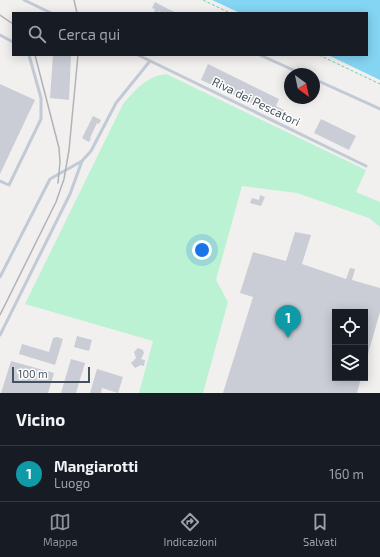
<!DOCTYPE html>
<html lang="it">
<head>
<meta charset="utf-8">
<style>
  :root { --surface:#171b24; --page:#20242c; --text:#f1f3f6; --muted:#9ea1a6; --line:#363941; --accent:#8c9099 }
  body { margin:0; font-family:"Exo 2",sans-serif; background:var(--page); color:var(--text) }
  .controls { position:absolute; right:12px; bottom:12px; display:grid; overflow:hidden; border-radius:0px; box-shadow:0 2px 10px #0003 }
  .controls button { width:36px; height:36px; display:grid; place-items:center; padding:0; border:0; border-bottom:1px solid var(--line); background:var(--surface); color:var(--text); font:20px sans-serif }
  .compass { position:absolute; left:284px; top:68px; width:36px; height:36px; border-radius:50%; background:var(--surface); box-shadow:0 2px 10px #0003; rotate:147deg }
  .scale { position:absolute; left:12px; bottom:10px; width:78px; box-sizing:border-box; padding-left:4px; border:2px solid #45515e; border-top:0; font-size:11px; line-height:14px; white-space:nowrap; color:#45515e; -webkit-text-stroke:3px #fff; paint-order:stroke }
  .you { position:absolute; left:202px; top:250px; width:14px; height:14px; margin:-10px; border:3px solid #fff; border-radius:50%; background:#1a73e8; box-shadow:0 0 0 6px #1a73e833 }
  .badge { display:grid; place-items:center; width:26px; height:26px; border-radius:50%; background:var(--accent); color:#fff; font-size:13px; font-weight:700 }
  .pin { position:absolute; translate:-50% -33px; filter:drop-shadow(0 1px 2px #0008) }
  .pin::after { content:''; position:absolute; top:21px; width:14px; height:12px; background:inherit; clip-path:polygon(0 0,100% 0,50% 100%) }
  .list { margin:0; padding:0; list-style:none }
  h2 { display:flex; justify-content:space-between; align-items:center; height:52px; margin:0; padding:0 16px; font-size:17px }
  h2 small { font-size:13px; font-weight:400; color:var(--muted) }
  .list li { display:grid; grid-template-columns:26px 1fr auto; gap:12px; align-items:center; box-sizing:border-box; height:56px; padding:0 16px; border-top:1px solid var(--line) }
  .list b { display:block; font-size:15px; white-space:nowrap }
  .list p { margin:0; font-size:13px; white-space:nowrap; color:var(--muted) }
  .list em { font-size:13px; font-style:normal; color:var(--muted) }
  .icon { flex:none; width:22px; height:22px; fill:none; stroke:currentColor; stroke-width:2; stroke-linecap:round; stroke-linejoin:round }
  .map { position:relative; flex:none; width:380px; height:393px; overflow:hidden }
  .search { position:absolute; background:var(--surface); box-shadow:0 2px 10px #0003; left:12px; right:12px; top:12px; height:44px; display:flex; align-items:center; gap:10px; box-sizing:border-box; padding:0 14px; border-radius:0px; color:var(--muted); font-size:15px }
  .sheet { height:108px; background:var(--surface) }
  nav { display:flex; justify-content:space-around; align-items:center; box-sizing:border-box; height:56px; border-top:1px solid var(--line); background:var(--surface); font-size:11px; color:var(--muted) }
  nav a { display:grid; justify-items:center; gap:2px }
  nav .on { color:var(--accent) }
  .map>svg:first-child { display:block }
  .green { fill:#baf2d3 }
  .water { fill:#84d5f3 }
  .building { fill:#cacdd5 }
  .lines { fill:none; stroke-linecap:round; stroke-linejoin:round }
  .path { stroke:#6fd3a7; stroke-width:1; stroke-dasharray:3 2; stroke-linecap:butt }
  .lane { stroke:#c1cad5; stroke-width:3 }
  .rail { stroke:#b0b3ba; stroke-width:1.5 }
  .labels { text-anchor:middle; stroke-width:3; stroke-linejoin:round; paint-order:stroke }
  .street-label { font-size:12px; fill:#45515e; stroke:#fff }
</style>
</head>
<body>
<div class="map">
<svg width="380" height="393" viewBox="0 0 380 393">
  <rect width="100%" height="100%" fill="#f2efef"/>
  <!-- green -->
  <path class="green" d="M166,74L366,170L356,192L380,202V227L369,218L297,193L242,186L216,280L228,302L203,393H139L153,341L25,304L123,104C136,89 146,77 166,74Z"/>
  <!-- water -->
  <path class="water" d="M212,0H380V80L328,55H367V13H240Z"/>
  <!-- building -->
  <g class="building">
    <path d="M155,2L168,9L177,13H163L159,11L158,13H154L155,9L152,8Z"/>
    <path d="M53,55H71L69,100L50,98Z"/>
    <path d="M208,64L279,99L276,106L284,110L281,116L201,80Z"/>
    <path d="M0,84L35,100L0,174Z"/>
    <path d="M93,116L101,120L99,124L97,123L90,138H91L89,142L82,138Z"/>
    <path d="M321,119L356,136L349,150L314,133Z"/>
    <path d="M260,195L265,197L261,206L250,203L252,198L259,200Z"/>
    <path d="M295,232L311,235L302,264L346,279L350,268L355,269L352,280L380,288V312L366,361L365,312H335V378H361L357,393H223L253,297L240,293L253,252L286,261Z"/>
    <path d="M77,336L92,340L89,351L74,347Z"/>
    <path d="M57,337L63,339L55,365L19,354L22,344L49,352L53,338Z"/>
    <path d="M138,348L143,350L144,353L141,359L145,360L144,366L141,365L135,368L131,363L136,358L134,352Z"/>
    <path d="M71,359L85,363L76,393H61Z"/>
    <path d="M11,361L54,373L48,393H1Z"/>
    <path d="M97,369L123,377L118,393L102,388L101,393H90Z"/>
  </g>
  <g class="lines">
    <!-- path -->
    <g class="path">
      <path d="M203,0L230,13"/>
      <path d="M319,55L380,84"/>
    </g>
    <!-- lane -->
    <g class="lane">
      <path d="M24,0L51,13"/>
      <path d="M0,35L13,42"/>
      <path d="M138,55L366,166"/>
      <path d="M260,55L302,74"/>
      <path d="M314,79L380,109"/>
      <path d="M0,181L9,185L41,119V98L29,55"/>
      <path d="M0,277L50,179L82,161L91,151L116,103L150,61"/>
      <path d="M0,335L70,194L82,161"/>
    </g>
    <!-- rail -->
    <g class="rail">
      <path d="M74,0L77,13"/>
      <path d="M0,15L13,24"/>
      <path d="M35,55L59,148L60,162L58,183"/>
      <path d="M0,315L56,202L64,179L69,150L78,55"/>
    </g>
  </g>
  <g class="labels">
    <!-- street labels -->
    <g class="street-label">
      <text transform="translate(256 102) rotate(26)" y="4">Riva dei Pescatori</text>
    </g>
  </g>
</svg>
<div class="controls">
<button><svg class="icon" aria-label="locate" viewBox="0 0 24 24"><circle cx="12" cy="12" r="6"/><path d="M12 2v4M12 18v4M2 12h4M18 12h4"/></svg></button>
<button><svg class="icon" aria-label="layers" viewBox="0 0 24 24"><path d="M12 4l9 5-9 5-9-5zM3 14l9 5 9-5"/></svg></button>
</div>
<svg class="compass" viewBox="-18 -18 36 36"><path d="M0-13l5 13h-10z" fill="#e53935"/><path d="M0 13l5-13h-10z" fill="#9ea1a6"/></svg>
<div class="scale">100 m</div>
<div class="you"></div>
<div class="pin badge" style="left:288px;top:338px;background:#0f9aa8">1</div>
<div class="search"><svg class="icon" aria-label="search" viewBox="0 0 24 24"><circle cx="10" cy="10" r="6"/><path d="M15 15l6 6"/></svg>Cerca qui</div>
</div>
<section class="sheet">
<h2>Vicino<small></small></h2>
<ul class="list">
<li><span class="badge" style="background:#0f9aa8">1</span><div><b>Mangiarotti</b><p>Luogo</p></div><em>160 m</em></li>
</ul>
</section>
<nav>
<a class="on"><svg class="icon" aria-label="map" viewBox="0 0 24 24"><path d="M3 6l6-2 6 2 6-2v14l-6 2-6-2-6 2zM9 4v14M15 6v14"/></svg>Mappa</a>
<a><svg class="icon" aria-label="directions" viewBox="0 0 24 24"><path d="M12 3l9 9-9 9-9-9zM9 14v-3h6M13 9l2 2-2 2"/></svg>Indicazioni</a>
<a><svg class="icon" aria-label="saved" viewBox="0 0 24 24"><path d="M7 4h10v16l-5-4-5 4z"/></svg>Salvati</a>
</nav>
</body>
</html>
